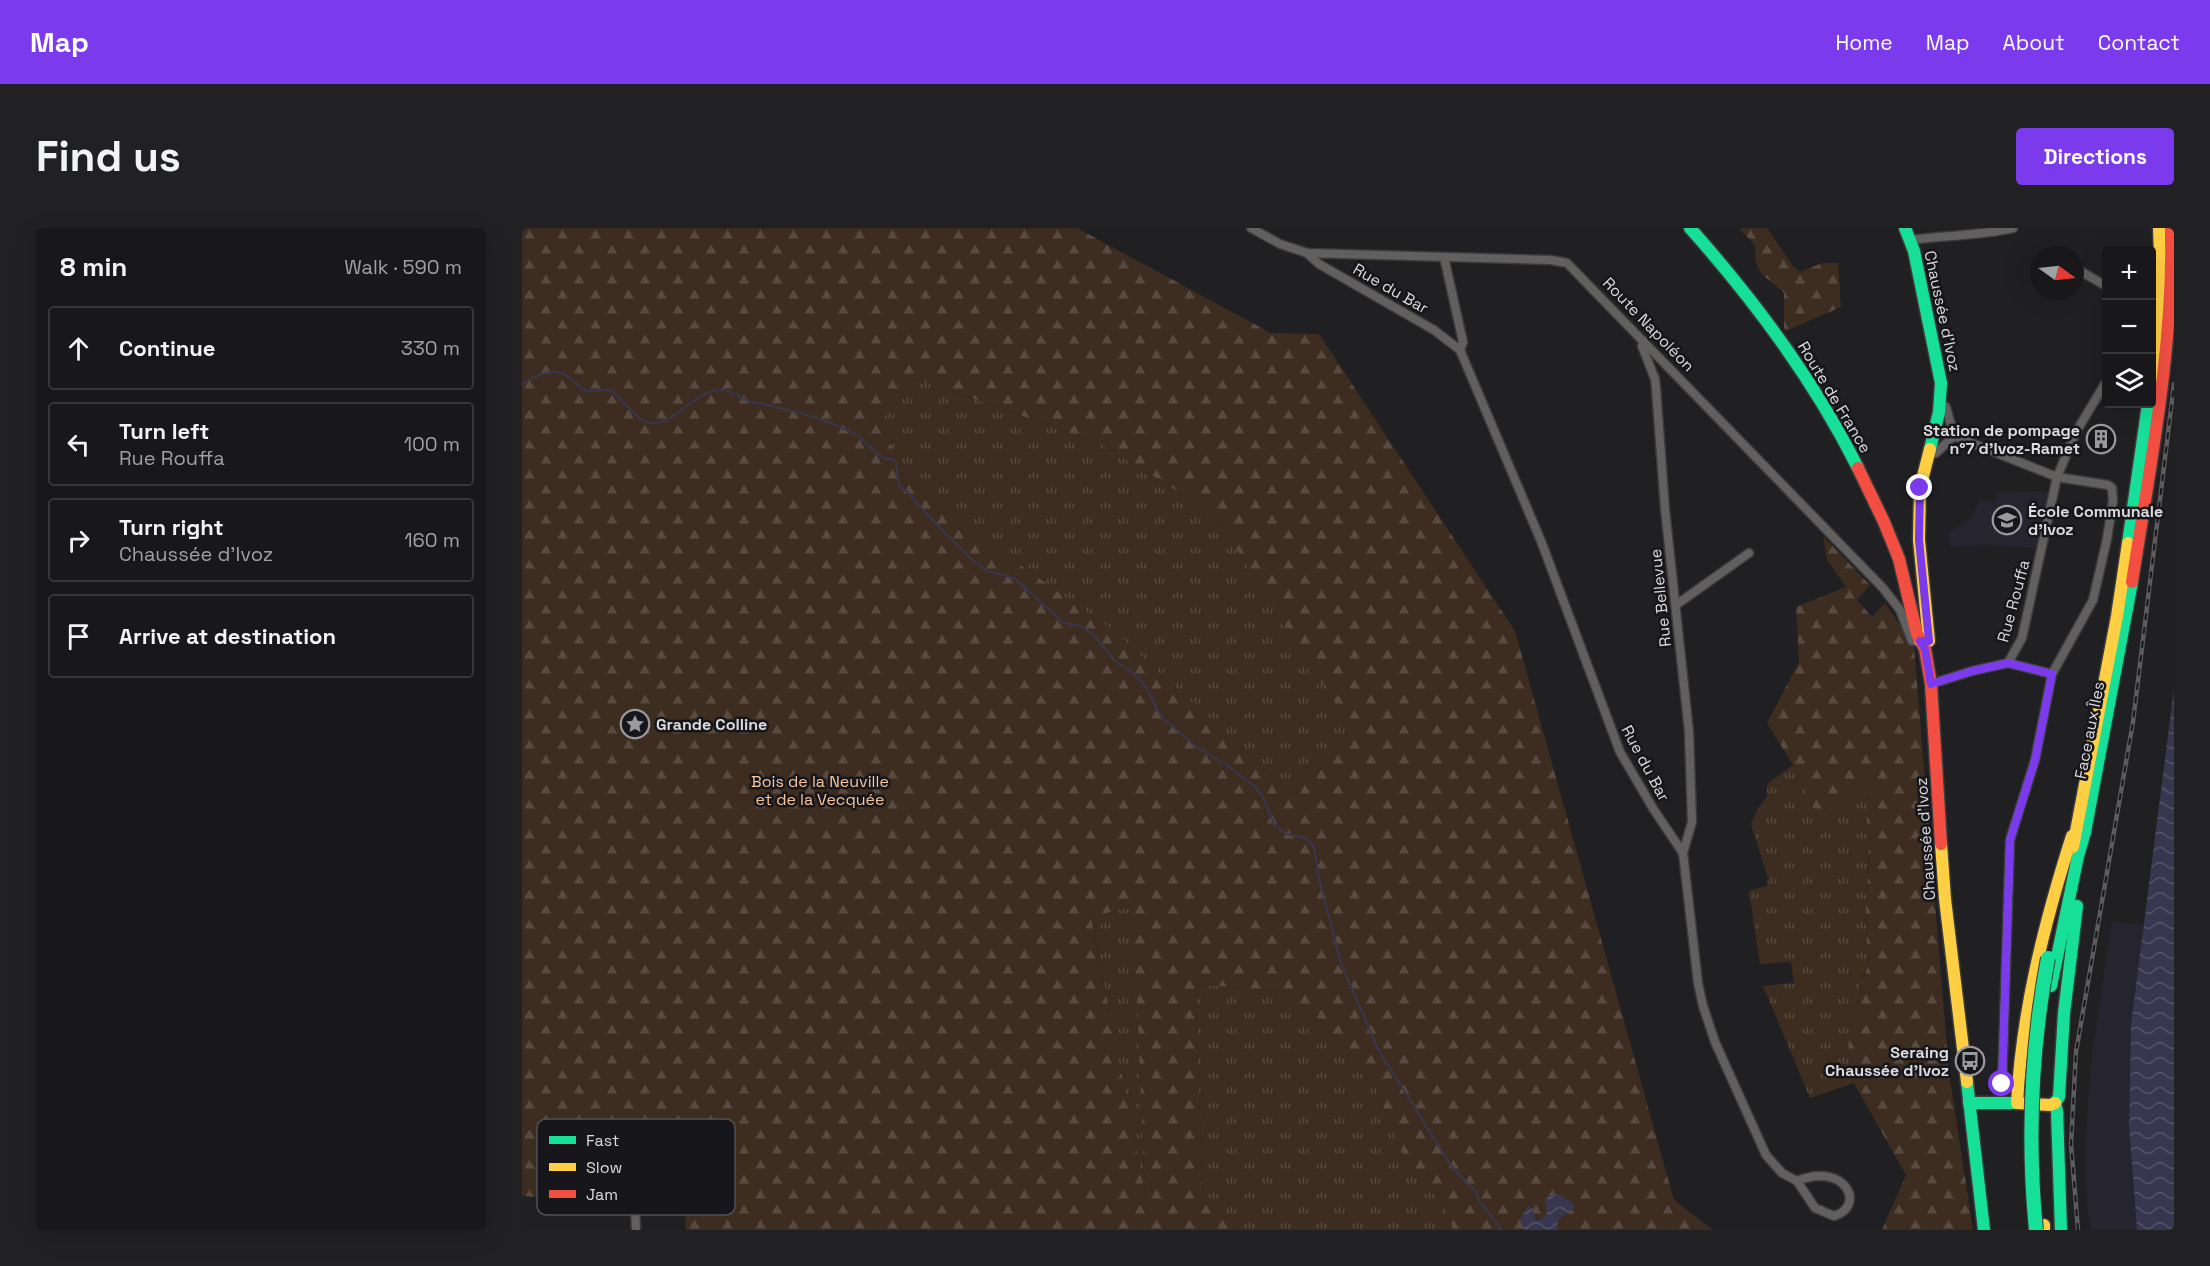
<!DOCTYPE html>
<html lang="en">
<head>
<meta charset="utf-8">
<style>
  :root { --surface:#18181a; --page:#212123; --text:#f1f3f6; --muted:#9fa0a2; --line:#363739; --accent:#7c3aed }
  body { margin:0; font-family:"Space Grotesk",sans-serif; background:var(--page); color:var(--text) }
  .controls { position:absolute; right:18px; top:18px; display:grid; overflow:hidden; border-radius:6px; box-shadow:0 6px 24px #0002 }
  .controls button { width:54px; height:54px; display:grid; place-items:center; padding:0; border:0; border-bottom:2px solid var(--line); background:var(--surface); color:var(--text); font:30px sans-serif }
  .compass { position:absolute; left:1508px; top:18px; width:54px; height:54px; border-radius:50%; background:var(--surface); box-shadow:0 6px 24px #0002; rotate:105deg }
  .stop { position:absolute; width:18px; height:18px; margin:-14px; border:4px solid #7c3aed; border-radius:50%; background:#fff }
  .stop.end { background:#7c3aed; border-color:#fff; box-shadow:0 2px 6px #0008 }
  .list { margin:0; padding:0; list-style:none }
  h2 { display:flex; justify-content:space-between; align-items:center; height:78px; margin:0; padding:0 24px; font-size:26px }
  h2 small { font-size:20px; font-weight:400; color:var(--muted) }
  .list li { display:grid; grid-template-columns:39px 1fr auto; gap:18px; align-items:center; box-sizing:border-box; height:84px; margin:0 12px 12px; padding:0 12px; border:2px solid var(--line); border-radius:6px }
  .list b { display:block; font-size:22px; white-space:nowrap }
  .list p { margin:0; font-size:20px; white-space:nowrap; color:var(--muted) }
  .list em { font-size:20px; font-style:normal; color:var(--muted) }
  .icon { flex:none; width:33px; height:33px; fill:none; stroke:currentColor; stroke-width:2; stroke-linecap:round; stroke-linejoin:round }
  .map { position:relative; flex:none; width:1652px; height:1002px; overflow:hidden; border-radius:6px }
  header { display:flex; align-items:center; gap:36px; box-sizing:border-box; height:84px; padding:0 30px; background:var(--accent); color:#fff }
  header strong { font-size:28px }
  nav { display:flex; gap:33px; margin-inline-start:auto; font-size:21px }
  .intro { display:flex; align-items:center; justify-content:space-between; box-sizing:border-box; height:144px; padding:0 36px }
  h1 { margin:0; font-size:42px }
  .button { padding:15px 27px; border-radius:6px; background:var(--accent); color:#fff; font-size:21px; font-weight:700 }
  main { display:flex; gap:36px; padding:0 36px }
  aside { flex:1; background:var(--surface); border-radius:6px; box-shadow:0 6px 24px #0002 }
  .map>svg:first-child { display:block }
  .built { fill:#26252f }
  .grass { fill:url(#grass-tufts) }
  .forest { fill:url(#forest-firs); fill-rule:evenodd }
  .water { fill:url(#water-waves) }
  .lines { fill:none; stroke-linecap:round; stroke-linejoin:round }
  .stream { stroke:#393750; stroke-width:2 }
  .street-casing { stroke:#3b3b3c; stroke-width:11 }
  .fast-casing { stroke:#3b3b3c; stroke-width:15 }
  .slow-casing { stroke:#3b3b3c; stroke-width:15 }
  .jam-casing { stroke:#3b3b3c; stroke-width:15 }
  .street { stroke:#61605f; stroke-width:8 }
  .fast { stroke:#16e098; stroke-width:12 }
  .slow { stroke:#ffcf43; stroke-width:12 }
  .jam { stroke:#f24e42; stroke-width:12 }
  .rail-casing { stroke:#5c5c5e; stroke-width:4.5 }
  .rail { stroke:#16161b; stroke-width:2; stroke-dasharray:7; stroke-linecap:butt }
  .fast-bridge-casing { stroke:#3b3b3c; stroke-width:16; stroke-linecap:butt }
  .fast-bridge { stroke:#16e098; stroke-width:14 }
  .route { stroke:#7c3aed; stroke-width:8 }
  .labels { text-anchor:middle; stroke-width:5; stroke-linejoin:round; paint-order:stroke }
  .street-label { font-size:16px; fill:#dbdbde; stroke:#16161b }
  .poi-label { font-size:16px; font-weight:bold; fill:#dbdbde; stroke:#16161b; text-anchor:end }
  .park-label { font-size:16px; fill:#f9c69e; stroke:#16161b }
  .key { fill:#16161b; stroke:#515156; stroke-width:1.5 }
  .key-label { font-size:16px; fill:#dbdbde }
</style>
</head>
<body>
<header>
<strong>Map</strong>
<nav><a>Home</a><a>Map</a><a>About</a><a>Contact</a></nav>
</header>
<div class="intro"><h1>Find us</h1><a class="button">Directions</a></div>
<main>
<aside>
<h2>8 min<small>Walk · 590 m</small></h2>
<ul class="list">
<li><svg class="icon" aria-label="ahead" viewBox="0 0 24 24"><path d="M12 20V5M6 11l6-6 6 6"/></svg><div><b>Continue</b></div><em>330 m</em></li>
<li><svg class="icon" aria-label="left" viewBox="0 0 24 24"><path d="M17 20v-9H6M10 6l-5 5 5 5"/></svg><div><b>Turn left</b><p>Rue Rouffa</p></div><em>100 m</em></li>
<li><svg class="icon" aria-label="right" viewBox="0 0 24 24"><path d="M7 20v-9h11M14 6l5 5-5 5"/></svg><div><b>Turn right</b><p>Chaussée d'Ivoz</p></div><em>160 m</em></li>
<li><svg class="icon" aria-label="arrive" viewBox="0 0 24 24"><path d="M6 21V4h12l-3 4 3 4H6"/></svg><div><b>Arrive at destination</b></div></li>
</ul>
</aside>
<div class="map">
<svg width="1652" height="1002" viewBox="0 0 1652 1002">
  <defs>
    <pattern id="grass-tufts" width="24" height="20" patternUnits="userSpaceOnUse" patternTransform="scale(1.5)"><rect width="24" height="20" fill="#3d2c20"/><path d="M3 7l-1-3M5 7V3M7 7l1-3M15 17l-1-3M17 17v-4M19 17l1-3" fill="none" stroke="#584a40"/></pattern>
    <pattern id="forest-firs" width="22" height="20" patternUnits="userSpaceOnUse" patternTransform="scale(1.5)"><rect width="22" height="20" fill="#3d2c20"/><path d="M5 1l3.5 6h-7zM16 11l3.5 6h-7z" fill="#584a40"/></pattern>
    <pattern id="water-waves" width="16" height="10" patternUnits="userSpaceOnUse" patternTransform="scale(1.5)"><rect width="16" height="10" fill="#393750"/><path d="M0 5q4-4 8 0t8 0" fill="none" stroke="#555369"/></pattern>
  </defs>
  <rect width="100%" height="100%" fill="#202023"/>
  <!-- built -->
  <g class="built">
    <path d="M1524,263L1527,264L1516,320L1462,317L1427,319L1428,303L1448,291L1458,271L1472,274L1475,264Z"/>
    <path d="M1590,693L1622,697L1609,797L1607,897L1615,1002H1569L1565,971L1563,926L1569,835Z"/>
  </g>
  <!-- grass -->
  <g class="grass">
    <path d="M393,150L579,216L692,286L834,506L771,567L593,404L401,268L356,196Z"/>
    <path d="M1271,537L1295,588L1354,544C1350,596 1343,648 1344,701C1345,720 1351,739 1337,753L1339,766L1331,781L1333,791L1326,817L1332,855L1288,870L1241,758L1272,755L1269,734L1238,736L1227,663L1245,658L1246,651L1229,596L1236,580L1245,569V556Z"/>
    <path d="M612,678L623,972L569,688Z"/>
    <path d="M673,756L767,764L845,839L886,940L919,965L931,1002H718L681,971Z"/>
  </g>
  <!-- forest -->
  <g class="forest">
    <path d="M0,0H555L749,105L797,106L993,403L1152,972L1191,1002H931L919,965L886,940L845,839L767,764L673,756L681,971L718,1002H164L163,979L157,968L146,967L122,970L121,964H109L108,970L68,973L0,968ZM393,150L579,216L692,286L833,506L771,567L593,404L401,268L356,196ZM611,678L623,966L569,689Z"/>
    <path d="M1217,0H1245L1271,38L1278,44L1300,35H1316L1319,79L1264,103L1262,101V65C1244,46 1232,50 1233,17Z"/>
    <path d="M1301,308L1348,357L1335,372L1350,389L1363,375L1392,418L1427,845L1451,1002H1360L1384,947L1332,855L1326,817L1333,791L1331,781L1339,766L1337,753L1343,747L1347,732L1345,720L1344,678L1347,628L1344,578L1354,545L1295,588L1271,537L1245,495L1277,434L1274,379L1324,359L1305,332Z"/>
  </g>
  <!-- water -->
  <g class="water">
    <path d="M1652,461V1002H1615L1607,897L1609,797Z"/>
    <path d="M1033,966L1038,967L1052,976V980L1036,992L1035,1002H1002L998,991L1006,979L1010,980L1013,991L1017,993L1025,985L1023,972L1026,969Z"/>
  </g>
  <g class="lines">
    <!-- stream -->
    <path class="stream" d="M0,157C17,145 32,137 51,152C55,155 57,160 62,162C70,165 81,160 90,163C100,171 113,190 124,194C149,203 171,163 197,162C210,161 216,170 227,173C267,182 304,189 340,210L341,213L362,231H371L374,235L377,259L385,263L402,283L447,329L465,343L492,350L542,395L559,398L571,406L592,432L616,449L627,464L636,483L644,493L673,518L703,536L733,559L740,567L753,598L765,606L784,610L792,619L797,651L819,735L856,821L930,939L954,964L957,973L980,1002"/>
    <!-- street casing -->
    <g class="street-casing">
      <g id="street">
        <path d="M729,0L758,16L785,25L1029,32L1045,35L1361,360L1378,382L1390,413H1398"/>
        <path d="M1389,12C1423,7 1457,8 1491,0"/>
        <path d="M785,25L797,36L912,102L938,122L941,114L922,29"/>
        <path d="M1553,40L1584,58"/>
        <path d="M1122,113L1120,118L1133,151L1134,160L1143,281L1167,504L1170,594L1161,625"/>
        <path d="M938,122L1019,313L1098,524L1132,582L1161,625L1176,755L1181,778L1193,814L1244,927L1260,945L1275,953L1293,980L1312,988C1345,978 1323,933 1275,953"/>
        <path d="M1405,226L1414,225L1432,208L1424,179L1419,175"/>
        <path d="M1154,377L1227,325"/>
        <path d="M1486,435L1530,446"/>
        <path d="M1409,456L1450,443L1486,435L1500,410L1535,249L1432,208"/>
        <path d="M1480,856L1488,612L1513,532L1530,446L1571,372L1585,311L1591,272L1590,260L1586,257L1535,249L1554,204L1584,154"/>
        <path d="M113,978L114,1002"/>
      </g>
    </g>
    <!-- fast casing -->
    <g class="fast-casing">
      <g id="fast">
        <path d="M1168,0C1233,73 1292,152 1336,240"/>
        <path d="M1383,0L1392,23L1419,155L1417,184L1408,221"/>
        <path d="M1606,315L1626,176"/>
        <path d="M1529,758L1556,628L1563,604L1610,354"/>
        <path d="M1445,854L1462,1002"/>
        <path d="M1447,875H1495"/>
        <path d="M1539,1002L1535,883L1533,875L1537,869L1542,785L1555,678"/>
      </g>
    </g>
    <!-- slow casing -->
    <g class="slow-casing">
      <g id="slow">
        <path d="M1630,150L1639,56L1637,0"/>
        <path d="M1398,413H1407L1397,312L1398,260L1408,221"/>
        <path d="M1419,616L1423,671L1445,854"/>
        <path d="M1551,619L1595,388L1606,315"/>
        <path d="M1533,875L1528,877L1495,875C1500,783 1522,696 1550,608"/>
        <path d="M1522,997V1002"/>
      </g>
    </g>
    <!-- jam casing -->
    <g class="jam-casing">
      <g id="jam">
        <path d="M1336,240L1362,294L1377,331L1395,406L1403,421L1409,456L1419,616"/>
        <path d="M1610,354C1628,238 1652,117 1649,0"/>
      </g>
    </g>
    <!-- street -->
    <use href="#street" class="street"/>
    <!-- fast -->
    <use href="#fast" class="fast"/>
    <!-- slow -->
    <use href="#slow" class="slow"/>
    <!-- jam -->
    <use href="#jam" class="jam"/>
    <!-- rail casing -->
    <g class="rail-casing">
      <path id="rail" d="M1556,1002L1549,916L1554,824L1611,494L1652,156"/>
    </g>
    <!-- rail -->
    <use href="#rail" class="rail"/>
    <!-- fast-bridge casing -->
    <g class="fast-bridge-casing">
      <path id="fast-bridge" d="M1514,1002C1505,910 1509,821 1526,730"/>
    </g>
    <!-- fast-bridge -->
    <use href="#fast-bridge" class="fast-bridge"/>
  </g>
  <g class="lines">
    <!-- route -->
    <path class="route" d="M1398,260L1397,312L1407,413H1398L1403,421L1409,456L1450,443L1486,435L1530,446L1513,532L1488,612L1480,856"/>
  </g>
  <!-- icons -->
  <defs>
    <g id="building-ring" transform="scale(1.5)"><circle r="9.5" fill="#16161b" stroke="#9a9a9d" stroke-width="1.5"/><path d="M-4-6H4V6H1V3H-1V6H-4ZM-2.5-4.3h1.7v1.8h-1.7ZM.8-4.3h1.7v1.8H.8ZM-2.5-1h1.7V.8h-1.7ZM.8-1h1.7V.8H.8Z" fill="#9a9a9d"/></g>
    <g id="school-ring" transform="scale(1.5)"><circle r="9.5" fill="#16161b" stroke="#9a9a9d" stroke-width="1.5"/><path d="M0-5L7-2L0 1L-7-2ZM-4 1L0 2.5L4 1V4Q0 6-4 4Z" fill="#9a9a9d"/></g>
    <g id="sight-ring" transform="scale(1.5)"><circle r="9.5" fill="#16161b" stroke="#9a9a9d" stroke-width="1.5"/><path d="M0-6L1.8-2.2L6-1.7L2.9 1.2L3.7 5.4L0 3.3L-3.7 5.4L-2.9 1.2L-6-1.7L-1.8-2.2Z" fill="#9a9a9d"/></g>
    <g id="bus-ring" transform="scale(1.5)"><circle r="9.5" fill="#16161b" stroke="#9a9a9d" stroke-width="1.5"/><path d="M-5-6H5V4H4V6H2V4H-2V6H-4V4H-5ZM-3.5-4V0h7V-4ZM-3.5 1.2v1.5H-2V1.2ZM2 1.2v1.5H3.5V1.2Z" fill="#9a9a9d"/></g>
  </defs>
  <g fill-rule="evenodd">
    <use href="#building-ring" x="1579" y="211"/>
    <use href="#school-ring" x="1485" y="292"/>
    <use href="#sight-ring" x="113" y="496"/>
    <use href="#bus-ring" x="1448" y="833"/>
  </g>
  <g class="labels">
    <!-- street labels -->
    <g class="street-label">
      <text transform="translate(869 60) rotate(30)" y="6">Rue du Bar</text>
      <text transform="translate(1421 83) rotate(78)" y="6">Chaussée d'Ivoz</text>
      <text transform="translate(1127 96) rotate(46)" y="6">Route Napoléon</text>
      <text transform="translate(1313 169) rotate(59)" y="6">Route de France</text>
      <text transform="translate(1138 370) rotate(-96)" y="6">Rue Bellevue</text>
      <text transform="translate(1491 373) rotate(-75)" y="6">Rue Rouffa</text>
      <text transform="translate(1567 502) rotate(-79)" y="6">Face aux Îles</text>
      <text transform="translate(1124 535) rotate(62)" y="6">Rue du Bar</text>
      <text transform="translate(1403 611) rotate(-94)" y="6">Chaussée d'Ivoz</text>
    </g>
    <!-- poi labels -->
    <g class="poi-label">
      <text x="1558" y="208">Station de pompage<tspan x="1558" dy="18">n°7 d'Ivoz-Ramet</tspan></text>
      <text x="1506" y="289" text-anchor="start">École Communale<tspan x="1506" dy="18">d'Ivoz</tspan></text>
      <text x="134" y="502" text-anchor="start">Grande Colline</text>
      <text x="1427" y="830">Seraing<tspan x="1427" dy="18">Chaussée d'Ivoz</tspan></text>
    </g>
    <!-- park labels -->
    <g class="park-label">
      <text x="298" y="559">Bois de la Neuville<tspan x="298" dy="18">et de la Vecquée</tspan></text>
    </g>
  </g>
  <!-- legend -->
  <rect x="15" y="891" width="198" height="96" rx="9" class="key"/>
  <rect x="27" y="908" width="27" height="8" fill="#16e098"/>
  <rect x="27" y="935" width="27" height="8" fill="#ffcf43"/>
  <rect x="27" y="962" width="27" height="8" fill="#f24e42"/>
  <g class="key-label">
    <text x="64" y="918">Fast</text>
    <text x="64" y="945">Slow</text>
    <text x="64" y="972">Jam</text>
  </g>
</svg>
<div class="controls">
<button>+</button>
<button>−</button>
<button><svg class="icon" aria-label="layers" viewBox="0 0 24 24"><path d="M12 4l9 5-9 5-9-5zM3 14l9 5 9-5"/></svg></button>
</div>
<svg class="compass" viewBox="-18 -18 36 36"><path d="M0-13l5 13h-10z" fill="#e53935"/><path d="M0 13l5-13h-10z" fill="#9fa0a2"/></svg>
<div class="stop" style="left:1480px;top:856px"></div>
<div class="stop end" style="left:1398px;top:260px"></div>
</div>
</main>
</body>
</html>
